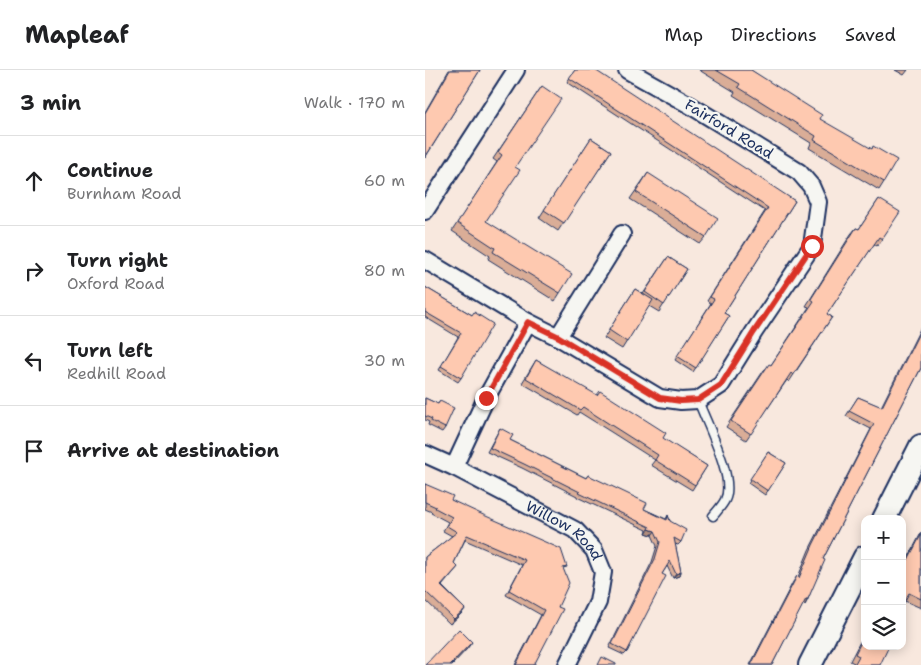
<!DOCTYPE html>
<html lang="en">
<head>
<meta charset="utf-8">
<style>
  :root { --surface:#fff; --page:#f2f2f2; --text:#202124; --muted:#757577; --line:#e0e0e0 }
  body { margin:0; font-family:"Shantell Sans",sans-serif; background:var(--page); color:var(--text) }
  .controls { position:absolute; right:15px; bottom:15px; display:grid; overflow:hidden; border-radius:10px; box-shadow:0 2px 12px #0003 }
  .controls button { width:45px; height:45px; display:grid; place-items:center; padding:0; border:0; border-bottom:1px solid var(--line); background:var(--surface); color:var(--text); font:25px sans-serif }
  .stop { position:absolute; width:15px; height:15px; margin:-11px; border:4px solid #d93025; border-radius:50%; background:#fff }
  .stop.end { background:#d93025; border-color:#fff; box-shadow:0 1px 5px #0008 }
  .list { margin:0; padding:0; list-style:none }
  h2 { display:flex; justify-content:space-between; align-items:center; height:65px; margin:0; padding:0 20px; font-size:21px }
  h2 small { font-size:16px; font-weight:400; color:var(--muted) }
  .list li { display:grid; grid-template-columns:32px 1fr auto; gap:15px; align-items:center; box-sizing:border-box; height:90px; padding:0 20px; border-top:1px solid var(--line) }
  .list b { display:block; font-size:19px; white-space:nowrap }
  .list p { margin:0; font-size:16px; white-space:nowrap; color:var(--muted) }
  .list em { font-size:16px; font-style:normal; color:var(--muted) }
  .icon { flex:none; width:28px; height:28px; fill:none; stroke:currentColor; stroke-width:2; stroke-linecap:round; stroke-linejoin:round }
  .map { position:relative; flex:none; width:496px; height:595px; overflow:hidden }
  header { display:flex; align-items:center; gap:30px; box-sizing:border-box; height:70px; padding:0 25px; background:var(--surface); border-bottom:1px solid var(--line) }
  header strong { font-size:24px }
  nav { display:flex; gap:28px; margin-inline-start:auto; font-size:18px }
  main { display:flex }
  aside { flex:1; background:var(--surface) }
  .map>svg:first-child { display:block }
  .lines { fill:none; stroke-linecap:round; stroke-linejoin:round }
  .lane-casing { stroke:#1b2f5e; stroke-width:11 }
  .street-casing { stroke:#1b2f5e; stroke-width:20 }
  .secondary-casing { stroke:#1b2f5e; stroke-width:26 }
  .lane { stroke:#f6f6f2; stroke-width:8 }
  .street { stroke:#f6f6f2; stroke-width:16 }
  .secondary { stroke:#f6f6f2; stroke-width:22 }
  .wall { fill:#daad97; stroke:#1b2f5e }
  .shaded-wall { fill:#b28d7b; stroke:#1b2f5e }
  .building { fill:#fec9b0; stroke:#1b2f5e }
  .route { stroke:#d93025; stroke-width:6 }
  .labels { text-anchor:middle; stroke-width:4.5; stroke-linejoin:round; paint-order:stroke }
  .street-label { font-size:15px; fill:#1b2f5e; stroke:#f6f6f2 }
</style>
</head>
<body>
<header>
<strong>Mapleaf</strong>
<nav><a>Map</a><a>Directions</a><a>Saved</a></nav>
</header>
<main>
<aside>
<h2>3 min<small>Walk · 170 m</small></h2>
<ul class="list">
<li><svg class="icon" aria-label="ahead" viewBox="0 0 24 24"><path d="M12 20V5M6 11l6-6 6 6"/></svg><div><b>Continue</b><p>Burnham Road</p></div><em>60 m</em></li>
<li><svg class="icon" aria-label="right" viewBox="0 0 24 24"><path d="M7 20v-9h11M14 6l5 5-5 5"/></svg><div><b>Turn right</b><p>Oxford Road</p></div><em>80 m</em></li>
<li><svg class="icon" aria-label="left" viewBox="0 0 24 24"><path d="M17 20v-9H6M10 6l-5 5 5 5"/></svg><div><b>Turn left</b><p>Redhill Road</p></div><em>30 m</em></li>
<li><svg class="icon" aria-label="arrive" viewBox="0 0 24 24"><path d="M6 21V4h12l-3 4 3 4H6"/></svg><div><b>Arrive at destination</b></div></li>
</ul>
</aside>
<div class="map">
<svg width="496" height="595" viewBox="0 0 496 595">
  <rect width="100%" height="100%" fill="#f8e8de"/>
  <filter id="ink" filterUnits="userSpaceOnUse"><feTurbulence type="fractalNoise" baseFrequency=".02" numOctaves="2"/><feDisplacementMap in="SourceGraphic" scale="10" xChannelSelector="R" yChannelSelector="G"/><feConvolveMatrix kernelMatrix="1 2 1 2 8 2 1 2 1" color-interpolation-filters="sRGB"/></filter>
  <g filter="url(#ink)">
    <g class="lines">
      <!-- lane casing -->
      <g class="lane-casing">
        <path id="lane" d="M273,330C281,353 311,408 300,430C297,436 292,441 288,446"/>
      </g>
      <!-- street casing -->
      <g class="street-casing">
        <g id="street">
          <path d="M0,141L91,0"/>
          <path d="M0,190L103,252L133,267L235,328L256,331L273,330L296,315L329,262L387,176L393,132L386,116L374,102L263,34L202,0"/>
          <path d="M133,267L197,164"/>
          <path id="s1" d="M0,384L29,397L150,460L169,480L178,502L173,532L142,595"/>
          <path d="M29,397L61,328L103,252"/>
        </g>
      </g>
      <!-- secondary casing -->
      <g class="secondary-casing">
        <g id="secondary">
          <path d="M459,449L496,376"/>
          <path d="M385,595L440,487"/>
        </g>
      </g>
      <!-- lane -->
      <use href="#lane" class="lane"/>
      <!-- street -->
      <use href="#street" class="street"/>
      <!-- secondary -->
      <use href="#secondary" class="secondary"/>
    </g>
    <!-- wall -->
    <g class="wall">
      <path d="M24,0H55L0,88V42Z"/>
      <path d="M150,0L370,131L299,243L304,246L268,302L250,290L286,233L282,231L340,141L142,12Z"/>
      <path d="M274,0H326L395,49L459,112L454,120L384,78L386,73L308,25L310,22Z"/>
      <path d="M470,0H483L479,5Z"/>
      <path d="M117,16L90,97L61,151L135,223L130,231L63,189L65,186L27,161L72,92L68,89Z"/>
      <path d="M166,68L186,81L133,161L114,148Z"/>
      <path d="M223,103L281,167L275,174L205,129Z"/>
      <path d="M454,129L457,169L452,176L449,174L402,244L407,247L364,312L362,310L321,370L301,357L339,300L346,295L384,237L381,236L426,164L431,158L434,159Z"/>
      <path d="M243,187L262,199L234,242L224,236L197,279L179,268L210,219L218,224Z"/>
      <path d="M0,217L47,245L36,308L33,312L14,300L33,267L0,247Z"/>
      <path d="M496,257V298L398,489L383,529L380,535L378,534L347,595H325L368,512L372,506L373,507L384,480L446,359L421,346L433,327L456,337Z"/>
      <path d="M111,290L282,396L267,420L226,395L230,390L186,362L154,342L152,345L97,313Z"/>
      <path d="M0,328L13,334L15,331L20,358L17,362L3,355L4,352L0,350Z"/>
      <path d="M75,358L85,370L161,408L163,405L219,439L241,449L243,445L245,451L256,472L253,475L250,474L256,502L254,506L248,508L242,496L237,504L202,582L199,585L184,578L227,492L232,476L227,465L221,463L222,460L152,427V426L97,398L62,382Z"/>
      <path d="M343,382L361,393L340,425L323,413Z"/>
      <path d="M0,414L139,501L133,537L109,595H90L116,545L81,525L97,495L40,470L29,493L33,497L17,516L40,539L36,544L25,554L0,530V487L27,466L18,461L23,452L6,443L7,442L0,439Z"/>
      <path d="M496,463V538L480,531L477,536V500Z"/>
      <path d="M440,562V576L455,595H428L429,593L425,591Z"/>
    </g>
    <!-- shaded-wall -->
    <g class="shaded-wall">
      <path d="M224,459L230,461L227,465L221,463Z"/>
      <path d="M256,502L254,506L248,508L251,504Z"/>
      <path d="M381,529H383L380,535L377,534Z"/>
      <path d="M40,539L36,544L25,554L29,549Z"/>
      <path d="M47,572L42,579L27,595H25Z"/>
    </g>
    <!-- building -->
    <g class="building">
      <path d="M25,0H55L35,32L1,86L0,85V43Z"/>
      <path d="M150,0H170L370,131L299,243L304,246L271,298L252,286L289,229L285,227L343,138L144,8Z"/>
      <path d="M291,0H326L397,45L395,49L447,79L448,76L472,90L459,112L389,70L391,66L313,17L315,14Z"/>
      <path d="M117,16L136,29L90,97L95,100L61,151L147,204L135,223L68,182L70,178L32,153L77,85L73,82Z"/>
      <path d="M166,68L186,81L139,153L119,140Z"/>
      <path d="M223,103L293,148L281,167L211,122Z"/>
      <path d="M454,129L475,142L457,169L454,167L402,244L407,247L368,305L366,303L326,364L306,351L344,294L346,295L389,231L386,229L431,158L434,159Z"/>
      <path d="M243,187L262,199L239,235L220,222Z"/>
      <path d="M0,217L47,245L49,242L68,254L36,308L16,296L36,263L0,242Z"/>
      <path d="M210,219L228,230L202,272L184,260Z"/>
      <path d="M496,259V298L398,489L400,490L383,529H381L347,595H326L372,506L374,508L388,475L449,354L424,341L433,327L457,337Z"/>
      <path d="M111,290L172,325L175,321L241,363L238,368L282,396L270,415L230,390L233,385L189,357L158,337L155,340L101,308Z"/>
      <path d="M0,328L13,334L15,331L29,338L20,358L6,351L7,349L0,346Z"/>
      <path d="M75,358L88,365L85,370L161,408L163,405L222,433L219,439L242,450L243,445L245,451L261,460L256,472L249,468L256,502L251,504L245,491L237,504L241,506L202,582L187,574L230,489L235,472L230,461L224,459L225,457L154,423L155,422L99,394L65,378Z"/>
      <path d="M343,382L361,393L343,421L325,409Z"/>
      <path d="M0,414L28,426L26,430L54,443L136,479L142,497L138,498L144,513L133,537L138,539L109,595H91L119,540L84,520L100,490L42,465L29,493L33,497L16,516L40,539L29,549L0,521V487L32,462L22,456L27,447L10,438L11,437L0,432Z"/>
      <path d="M496,465V529L484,523L477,536V501Z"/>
      <path d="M34,559L47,572L25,595H0Z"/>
      <path d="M440,564V576H464L455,595H429L434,586L430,584Z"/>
      <path d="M177,587L191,594V595H173Z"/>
    </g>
  </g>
  <g class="lines" filter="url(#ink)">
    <!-- route -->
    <path class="route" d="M61,328L103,252L134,267L235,328L256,331L273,330L296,315L329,262L387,176"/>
  </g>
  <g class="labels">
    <!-- street labels -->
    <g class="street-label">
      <text transform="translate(304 59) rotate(31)" y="5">Fairford Road</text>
      <text dy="5" stroke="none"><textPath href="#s1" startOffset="160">Willow Road</textPath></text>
    </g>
  </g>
</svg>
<div class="controls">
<button>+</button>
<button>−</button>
<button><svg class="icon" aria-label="layers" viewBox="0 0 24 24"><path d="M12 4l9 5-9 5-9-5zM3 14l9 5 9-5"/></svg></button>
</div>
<div class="stop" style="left:387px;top:176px"></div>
<div class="stop end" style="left:61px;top:328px"></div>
</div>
</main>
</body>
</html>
